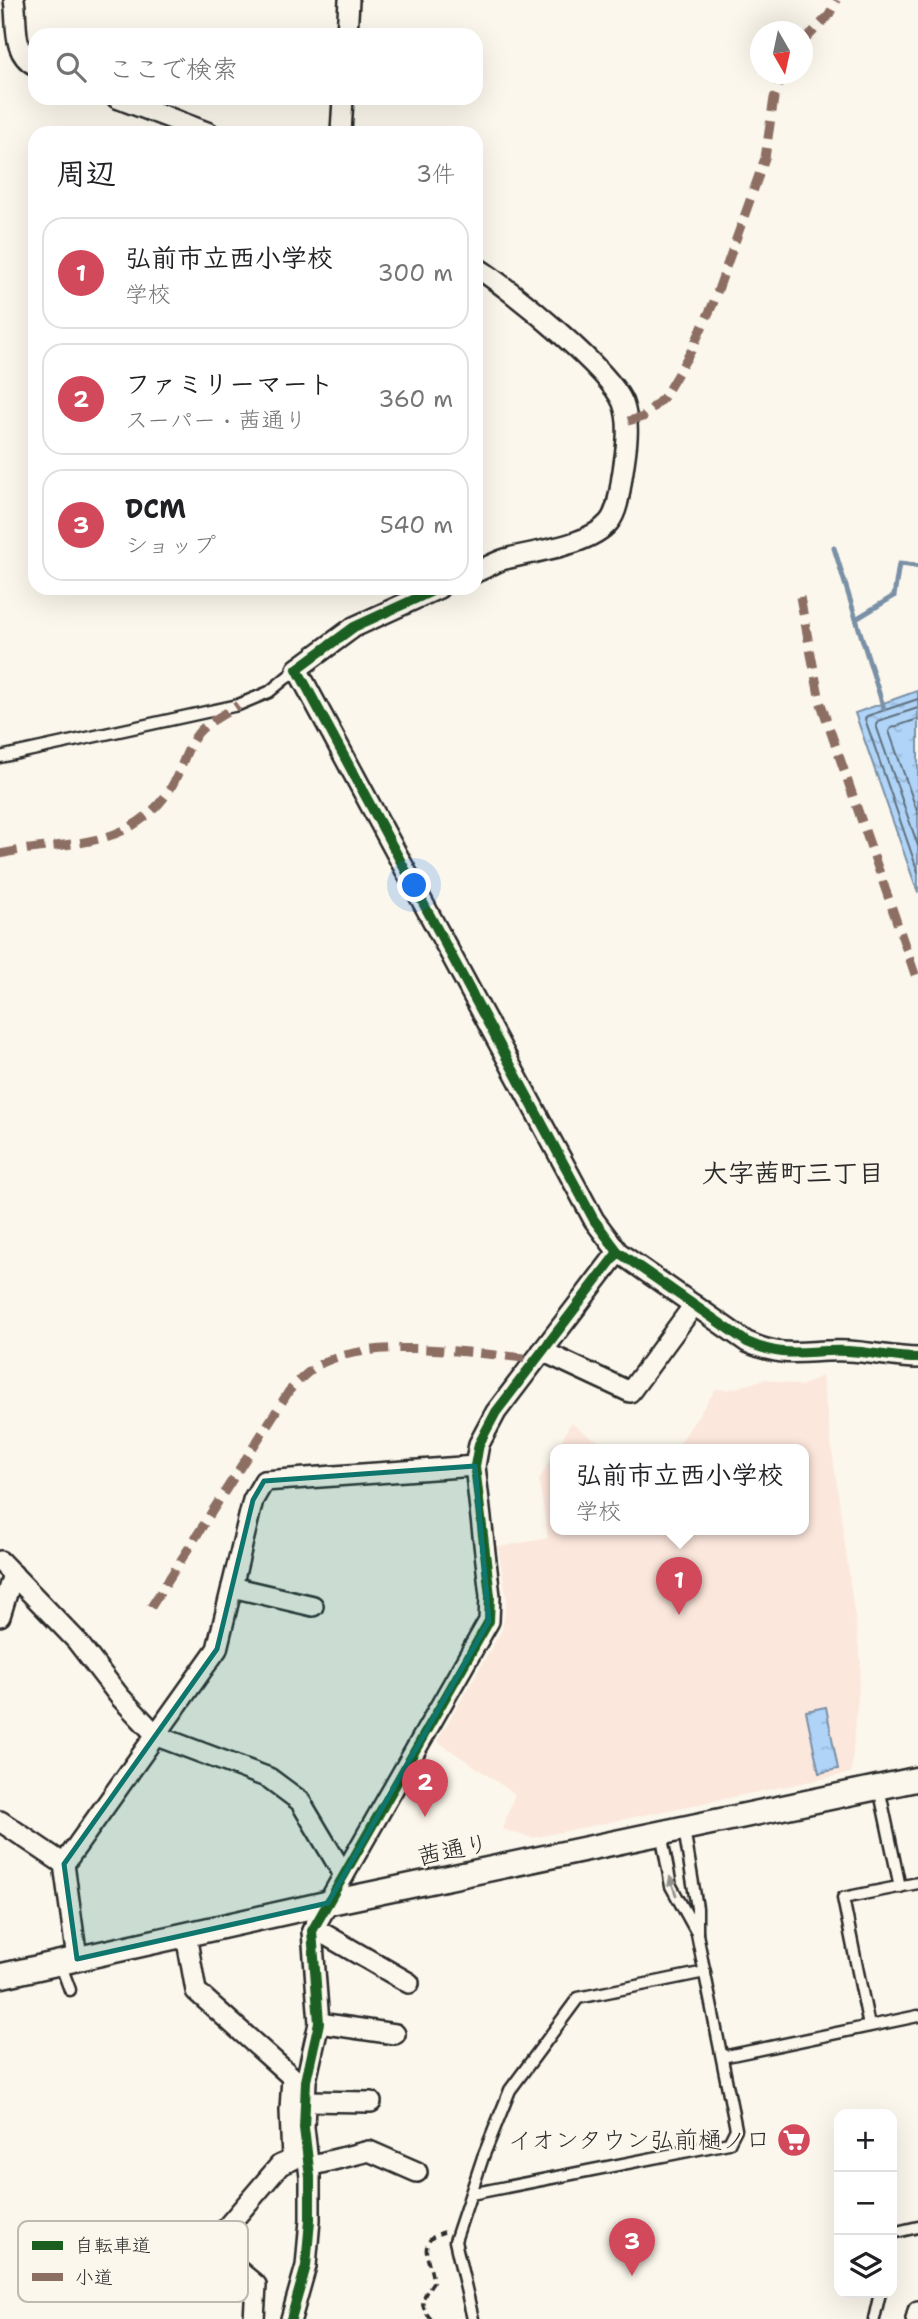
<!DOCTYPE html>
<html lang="ja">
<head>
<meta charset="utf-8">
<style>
  :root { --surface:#fff; --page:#f2f2f2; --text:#202124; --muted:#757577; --line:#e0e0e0; --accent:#d1495b }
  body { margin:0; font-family:"Shantell Sans","Klee One",sans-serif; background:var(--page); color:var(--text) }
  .controls { position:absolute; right:21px; bottom:21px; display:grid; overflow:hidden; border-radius:14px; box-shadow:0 7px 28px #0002 }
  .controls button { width:63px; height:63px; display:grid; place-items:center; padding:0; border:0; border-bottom:2px solid var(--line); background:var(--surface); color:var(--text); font:35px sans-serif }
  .compass { position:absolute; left:750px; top:21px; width:63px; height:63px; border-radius:50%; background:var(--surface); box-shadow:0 7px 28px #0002; rotate:171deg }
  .you { position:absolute; left:415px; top:886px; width:24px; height:24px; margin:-18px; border:5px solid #fff; border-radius:50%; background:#1a73e8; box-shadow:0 0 0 10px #1a73e833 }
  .badge { display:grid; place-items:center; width:46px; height:46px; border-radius:50%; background:var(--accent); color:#fff; font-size:23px; font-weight:700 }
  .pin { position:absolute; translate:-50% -58px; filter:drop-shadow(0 2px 4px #0008) }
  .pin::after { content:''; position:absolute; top:37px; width:24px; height:21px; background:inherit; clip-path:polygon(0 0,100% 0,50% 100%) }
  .popup { position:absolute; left:550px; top:1444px; width:259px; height:91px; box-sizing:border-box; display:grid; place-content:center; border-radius:14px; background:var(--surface); filter:drop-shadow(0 2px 5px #0005); font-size:23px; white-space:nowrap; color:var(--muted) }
  .popup b { font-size:26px; color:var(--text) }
  .popup::after { content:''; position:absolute; left:50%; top:100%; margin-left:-14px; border:14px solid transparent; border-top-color:var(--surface) }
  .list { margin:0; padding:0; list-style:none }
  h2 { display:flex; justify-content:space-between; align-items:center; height:91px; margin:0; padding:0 28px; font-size:30px }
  h2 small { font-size:23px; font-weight:400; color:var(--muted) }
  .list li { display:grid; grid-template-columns:46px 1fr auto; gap:21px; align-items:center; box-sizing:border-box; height:112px; margin:0 14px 14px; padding:0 14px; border:2px solid var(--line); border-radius:21px }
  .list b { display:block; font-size:26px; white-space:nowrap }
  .list p { margin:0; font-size:23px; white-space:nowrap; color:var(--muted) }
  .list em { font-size:23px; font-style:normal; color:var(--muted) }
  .icon { flex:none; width:38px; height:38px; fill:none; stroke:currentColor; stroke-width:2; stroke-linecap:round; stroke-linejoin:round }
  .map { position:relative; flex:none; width:918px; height:2319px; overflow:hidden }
  .search { position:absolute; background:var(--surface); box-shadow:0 7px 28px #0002; left:28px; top:28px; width:455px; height:77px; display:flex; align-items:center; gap:18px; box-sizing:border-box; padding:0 24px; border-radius:21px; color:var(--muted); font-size:26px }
  .panel { position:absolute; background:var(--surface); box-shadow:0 7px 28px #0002; left:28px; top:126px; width:455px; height:469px; border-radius:21px }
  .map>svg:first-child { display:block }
  .built { fill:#fce7dc }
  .water { fill:url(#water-ripples); stroke:#7a90a6; stroke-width:2 }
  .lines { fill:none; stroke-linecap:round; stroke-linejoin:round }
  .shore { stroke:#606f7d; stroke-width:2 }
  .stream { stroke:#7a90a6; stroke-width:5 }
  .service-casing { stroke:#2b2b2b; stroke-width:15 }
  .minor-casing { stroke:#2b2b2b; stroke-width:24 }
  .tertiary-casing { stroke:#2b2b2b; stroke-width:28 }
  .path { stroke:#2b2b2b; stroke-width:3.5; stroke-dasharray:7 5; stroke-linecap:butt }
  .service { stroke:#fbf7ec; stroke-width:10 }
  .minor { stroke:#fbf7ec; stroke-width:19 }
  .tertiary { stroke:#fbf7ec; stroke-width:23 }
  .quiet { stroke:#8d6e63; stroke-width:9; stroke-dasharray:18 9; stroke-linecap:butt }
  .cycleway-casing { stroke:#fbf7ec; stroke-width:15 }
  .cycleway { stroke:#1b5e20; stroke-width:10 }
  .oneway { fill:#93918c }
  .marked { fill:#0f766e; fill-opacity:0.2; stroke:#0f766e; stroke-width:5; stroke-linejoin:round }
  .labels { text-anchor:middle; stroke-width:5; stroke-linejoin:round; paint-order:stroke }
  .street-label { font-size:24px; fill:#2b2b2b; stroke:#fbf7ec }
  .poi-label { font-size:24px; fill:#2b2b2b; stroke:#fbf7ec; text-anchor:end }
  .neighbourhood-label { font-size:26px; font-weight:bold; fill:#2b2b2b; stroke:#fbf7ec }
  .key { fill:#fbf7ec; stroke:#bdbab2; stroke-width:2 }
  .key-label { font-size:19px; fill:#2b2b2b }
</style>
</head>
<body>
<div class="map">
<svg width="918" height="2319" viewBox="0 0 918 2319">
  <defs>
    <pattern id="water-ripples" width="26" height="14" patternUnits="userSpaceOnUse" patternTransform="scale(1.75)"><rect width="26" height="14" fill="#afd4f8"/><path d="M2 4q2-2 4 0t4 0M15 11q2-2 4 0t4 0" fill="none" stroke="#97b6d5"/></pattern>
  </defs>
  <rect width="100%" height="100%" fill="#fbf7ec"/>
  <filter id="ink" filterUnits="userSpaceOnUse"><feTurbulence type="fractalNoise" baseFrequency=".0143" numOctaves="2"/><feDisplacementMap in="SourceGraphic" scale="14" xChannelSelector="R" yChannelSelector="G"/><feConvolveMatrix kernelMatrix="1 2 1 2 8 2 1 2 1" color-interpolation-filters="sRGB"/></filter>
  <g filter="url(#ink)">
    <!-- built -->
    <g class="built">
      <path d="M822,1376L861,1663L851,1773L532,1838L502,1829L515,1794L437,1741L502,1630L507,1600L498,1547L548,1538L539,1480L555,1452V1529H803V1449H676L716,1389L728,1390L766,1379L801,1386Z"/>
      <path d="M571,1423L589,1436L616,1449H557Z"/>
    </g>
    <!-- water -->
    <g class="water">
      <path d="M917,691L918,693V893L855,713Z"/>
      <path d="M826,1707L838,1769L819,1773L806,1711Z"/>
    </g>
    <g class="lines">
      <!-- shore -->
      <g class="shore">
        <path d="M918,699L867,716L865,719L918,872"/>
        <path d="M918,708L878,721L876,725L918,846"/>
        <path d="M918,719L891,728L889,731L918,814"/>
      </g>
      <!-- stream -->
      <g class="stream">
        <path d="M834,548L884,709"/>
        <path d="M856,619L894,596L899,564L918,566"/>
      </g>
      <!-- service casing -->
      <g class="service-casing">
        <g id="service">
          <path d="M0,757L238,705L269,692L297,669"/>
          <path d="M879,1788L900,1887"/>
          <path d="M661,1833L671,1886L697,1933"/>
          <path d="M60,1963L70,1990"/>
          <path d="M869,2026L843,1898L918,1883"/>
          <path d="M722,2057L918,2016"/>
          <path d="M471,2194L729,2143L736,2129L697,1934V1908L684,1829"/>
          <path d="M892,2234V2233L918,2227"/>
          <path d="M473,2319L455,2241L483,2157L510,2090L578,1998L705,1972"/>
          <path d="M874,2319L880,2293"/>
        </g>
      </g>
      <!-- minor casing -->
      <g class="minor-casing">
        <g id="minor">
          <path d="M14,0C18,22 11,53 35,65"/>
          <path d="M347,35L349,0"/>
          <path d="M117,98L209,133"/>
          <path d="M341,133L343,98"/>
          <path d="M476,267C508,287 610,370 623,403C631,425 626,449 623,471C620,487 619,510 609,522C589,546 534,551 505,559C495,562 486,568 476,572"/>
          <path d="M439,588L354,627L297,669L594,1220L618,1252L747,1342C787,1360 807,1349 848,1351C872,1352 894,1358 918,1358"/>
          <path d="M542,1351L630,1392L694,1305"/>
          <path d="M0,1561L76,1640L120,1697L157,1736L269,1778L300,1801L344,1875"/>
          <path d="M232,1587L313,1606"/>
          <path d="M0,1616L13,1574"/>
          <path d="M0,1821L64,1864L77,1959"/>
          <path d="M64,1864L217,1649L253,1500L264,1481L475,1466"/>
          <path d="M312,1931L324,1934L409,1983"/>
          <path d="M186,1935L196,1991L292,2077L290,2110L292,2160L280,2165L210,2247L256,2285L254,2319"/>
          <path d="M319,2023L395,2034"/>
          <path d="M305,2101L371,2102"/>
          <path d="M309,2166L369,2151L417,2172"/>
          <path d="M291,2319L306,2266L310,2220V2177L304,2128L306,2081L319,2023L312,1931L489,1621L490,1596L475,1466L479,1444L496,1412L618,1252"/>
          <path d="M916,2319L918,2311"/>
        </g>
      </g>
      <!-- tertiary casing -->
      <g class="tertiary-casing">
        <path id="tertiary" d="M0,1976L328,1903L918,1779"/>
      </g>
      <!-- path -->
      <path class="path" d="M431,2319C417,2304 423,2297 433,2282C431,2260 414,2241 444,2232"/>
      <!-- service -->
      <use href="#service" class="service"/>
      <!-- minor -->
      <use href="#minor" class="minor"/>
      <!-- tertiary -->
      <use href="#tertiary" class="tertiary"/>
      <!-- quiet -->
      <g class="quiet">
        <path d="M802,43L829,15L837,0"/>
        <path d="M628,421L643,417L664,397L691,351L713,304L765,158L774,98L783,74"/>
        <path d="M800,597L820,701L918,983"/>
        <path d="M0,854C61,840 123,853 166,795C180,777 184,751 198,733C207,722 226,714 238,705"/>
        <path d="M151,1607L289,1391C299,1380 309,1370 322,1363C380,1336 473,1354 536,1359"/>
      </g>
      <!-- cycleway casing -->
      <g class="cycleway-casing">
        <g id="cycleway">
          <path d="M439,588L354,627L297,669L594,1220L618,1252L747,1342C787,1360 807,1349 848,1351C872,1352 894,1358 918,1358"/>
          <path d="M291,2319L306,2266L310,2220V2177L304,2128L306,2081L319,2023L312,1931L489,1621L490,1596L475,1466L479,1444L496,1412L618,1252"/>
        </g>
      </g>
      <!-- cycleway -->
      <use href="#cycleway" class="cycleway"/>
    </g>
    <!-- one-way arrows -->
    <defs><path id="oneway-solid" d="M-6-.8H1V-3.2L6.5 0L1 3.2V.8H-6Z" transform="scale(1.75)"/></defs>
    <use class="oneway" href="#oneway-solid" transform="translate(673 1886) rotate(-109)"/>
  </g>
  <!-- marked area -->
  <path class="marked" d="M475,1466L489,1621L328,1903L77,1959L64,1864L217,1649L253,1500L264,1481Z"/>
  <!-- icons -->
  <defs>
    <g id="supermarket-disc" transform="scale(1.75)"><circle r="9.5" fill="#d1495b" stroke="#fbf7ec"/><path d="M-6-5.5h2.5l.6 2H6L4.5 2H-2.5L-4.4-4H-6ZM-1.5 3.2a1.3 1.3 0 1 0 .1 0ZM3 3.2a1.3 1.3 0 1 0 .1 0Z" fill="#fff"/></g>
  </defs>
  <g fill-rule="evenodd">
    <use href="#supermarket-disc" x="794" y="2140"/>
  </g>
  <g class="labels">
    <!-- street labels -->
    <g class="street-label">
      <text transform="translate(453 1850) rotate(-12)" y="8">茜通り</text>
    </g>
    <!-- poi labels -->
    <g class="poi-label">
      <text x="770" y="2148">イオンタウン弘前樋ノ口</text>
    </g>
    <!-- neighbourhood labels -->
    <g class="neighbourhood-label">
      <text x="793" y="1182">大字茜町三丁目</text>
    </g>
  </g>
  <!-- legend -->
  <rect x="18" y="2221" width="230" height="81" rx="10" class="key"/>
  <rect x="32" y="2241" width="31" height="9" fill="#1b5e20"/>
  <rect x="32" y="2273" width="31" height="8" fill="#8d6e63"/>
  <g class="key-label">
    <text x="75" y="2252">自転車道</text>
    <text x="75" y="2284">小道</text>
  </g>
</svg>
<div class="controls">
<button>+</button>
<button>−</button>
<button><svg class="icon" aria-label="layers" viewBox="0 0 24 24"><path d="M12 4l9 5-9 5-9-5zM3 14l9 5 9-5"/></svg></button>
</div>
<svg class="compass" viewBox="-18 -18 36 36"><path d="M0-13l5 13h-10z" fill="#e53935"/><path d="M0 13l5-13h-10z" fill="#757577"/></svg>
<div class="you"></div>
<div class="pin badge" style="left:679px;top:1615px">1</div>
<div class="popup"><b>弘前市立西小学校</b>学校</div>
<div class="pin badge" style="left:425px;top:1817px">2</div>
<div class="pin badge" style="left:632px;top:2276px">3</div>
<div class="search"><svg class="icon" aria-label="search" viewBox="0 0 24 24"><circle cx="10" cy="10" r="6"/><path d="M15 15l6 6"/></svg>ここで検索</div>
<section class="panel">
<h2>周辺<small>3件</small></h2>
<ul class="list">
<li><span class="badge">1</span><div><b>弘前市立西小学校</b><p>学校</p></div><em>300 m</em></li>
<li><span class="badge">2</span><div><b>ファミリーマート</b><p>スーパー · 茜通り</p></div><em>360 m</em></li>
<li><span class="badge">3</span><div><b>DCM</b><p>ショップ</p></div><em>540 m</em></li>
</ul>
</section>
</div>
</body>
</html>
